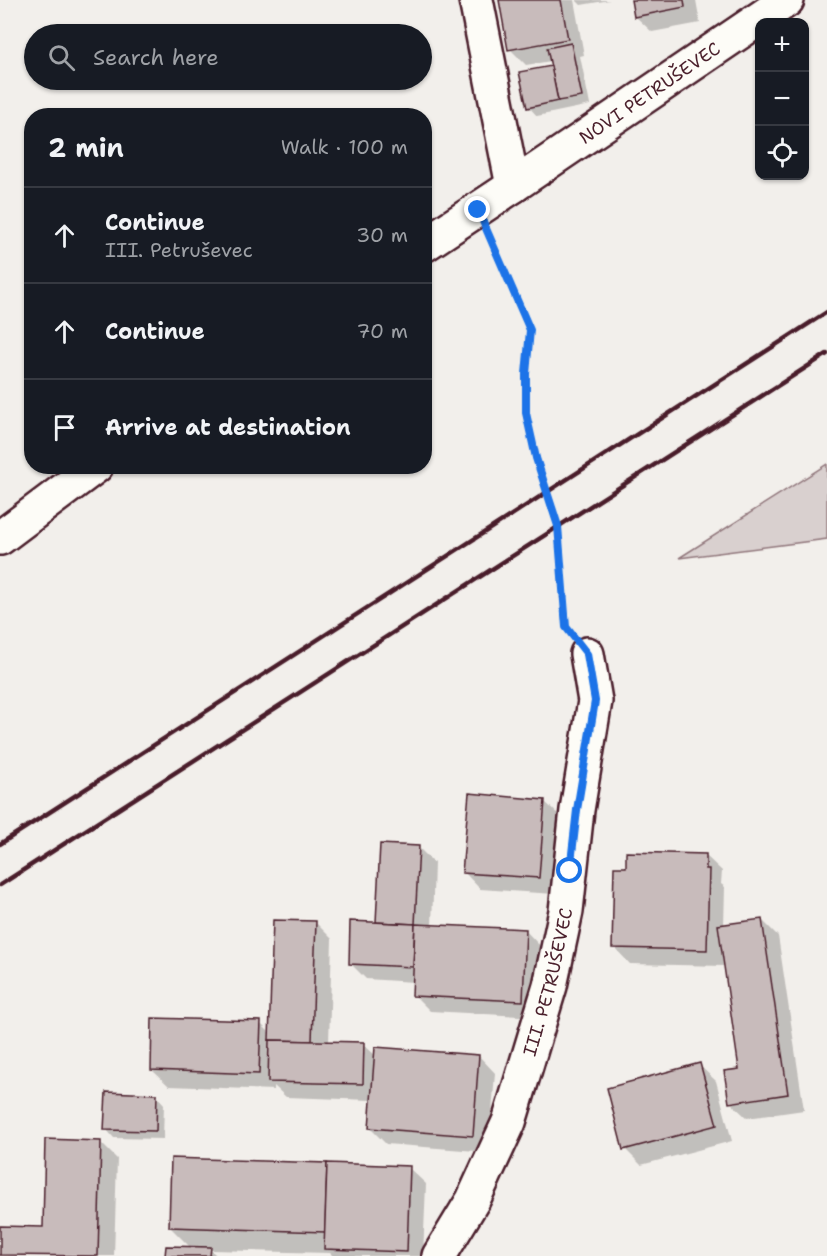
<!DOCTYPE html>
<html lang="en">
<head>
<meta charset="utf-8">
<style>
  :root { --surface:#171b24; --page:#20242c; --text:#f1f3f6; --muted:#9ea1a6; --line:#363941 }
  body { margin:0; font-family:"Shantell Sans",sans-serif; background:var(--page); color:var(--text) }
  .controls { position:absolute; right:18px; top:18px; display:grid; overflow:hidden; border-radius:12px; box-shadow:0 2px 4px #0004 }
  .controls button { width:54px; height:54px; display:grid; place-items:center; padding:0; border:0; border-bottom:2px solid var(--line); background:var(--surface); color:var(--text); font:30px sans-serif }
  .stop { position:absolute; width:18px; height:18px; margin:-14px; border:4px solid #1a73e8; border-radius:50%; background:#fff }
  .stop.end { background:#1a73e8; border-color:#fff; box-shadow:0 2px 6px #0008 }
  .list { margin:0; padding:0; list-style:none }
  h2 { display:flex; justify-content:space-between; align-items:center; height:78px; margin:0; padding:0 24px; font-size:26px }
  h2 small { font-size:20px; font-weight:400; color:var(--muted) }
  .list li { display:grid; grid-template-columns:39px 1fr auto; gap:18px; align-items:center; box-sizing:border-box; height:96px; padding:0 24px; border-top:2px solid var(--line) }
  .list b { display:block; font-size:22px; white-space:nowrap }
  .list p { margin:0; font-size:20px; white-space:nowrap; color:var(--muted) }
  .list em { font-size:20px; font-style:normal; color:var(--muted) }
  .icon { flex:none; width:33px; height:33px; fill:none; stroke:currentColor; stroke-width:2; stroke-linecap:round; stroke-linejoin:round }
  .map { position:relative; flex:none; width:827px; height:1256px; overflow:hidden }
  .search { position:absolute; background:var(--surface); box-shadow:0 2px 4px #0004; left:24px; top:24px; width:408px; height:66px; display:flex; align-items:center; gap:15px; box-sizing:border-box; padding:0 21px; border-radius:33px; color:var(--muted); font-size:22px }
  .panel { position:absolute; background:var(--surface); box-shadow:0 2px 4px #0004; left:24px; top:108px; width:408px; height:366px; border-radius:24px }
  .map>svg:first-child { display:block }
  .green { fill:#d9d0cf; stroke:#92787d; stroke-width:1.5 }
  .shadow { fill:#0003 }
  .building { fill:#c8bbbb; stroke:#4a1f2b; stroke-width:1.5 }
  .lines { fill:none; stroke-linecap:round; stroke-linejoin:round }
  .minor-casing { stroke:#4a1f2b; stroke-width:38 }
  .path { stroke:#4a1f2b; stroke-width:4; stroke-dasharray:4.5 4.5; stroke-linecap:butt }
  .minor { stroke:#fdfcf7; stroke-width:33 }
  .rail { stroke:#4a1f2b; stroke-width:4.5 }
  .route { stroke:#1a73e8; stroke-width:8 }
  .labels { text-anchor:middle; stroke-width:4.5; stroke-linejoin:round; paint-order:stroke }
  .street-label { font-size:18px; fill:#4a1f2b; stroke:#fdfcf7 }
</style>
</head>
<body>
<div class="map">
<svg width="827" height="1256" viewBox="0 0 827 1256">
  <rect width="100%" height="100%" fill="#f2efeb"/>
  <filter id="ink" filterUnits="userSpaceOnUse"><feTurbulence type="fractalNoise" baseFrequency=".0167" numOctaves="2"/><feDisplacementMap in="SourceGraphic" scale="12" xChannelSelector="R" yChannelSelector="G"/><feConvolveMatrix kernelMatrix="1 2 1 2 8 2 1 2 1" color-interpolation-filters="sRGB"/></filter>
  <g filter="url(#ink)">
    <!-- green -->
    <path class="green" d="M827,464V539L679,558Z"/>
    <!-- shadow -->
    <g class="shadow">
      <path d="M501,0H574L584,55L580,56L590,105L537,116L529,107L552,68L551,61L526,65L510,49Z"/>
      <path d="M576,0H610L581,5Z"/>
      <path d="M632,0H696L700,23L652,32L635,16Z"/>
      <path d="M544,801L561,817L555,894L480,889L464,872Z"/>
      <path d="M381,846L418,847L434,863L432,926L525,930L541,947L538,1017L430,1011L414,995V982L366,979L350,963L378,924Z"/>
      <path d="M705,855L722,871L721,884L725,887L724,926L762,920L778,936L804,1110L747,1118L730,1102L741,1070L725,966L630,964L614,947L627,869Z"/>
      <path d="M316,923L332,939L329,1043L363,1044L376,1056H479L495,1073L489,1152L386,1144L370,1128L372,1100L286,1097L274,1086V1090L169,1086L152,1070L260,1023L271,1034Z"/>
      <path d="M699,1065L716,1081L732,1141L641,1165L625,1149Z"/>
      <path d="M156,1095L164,1104L163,1139L114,1138L106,1129Z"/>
      <path d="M100,1142L117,1159L114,1256H0V1227L44,1229Z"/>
      <path d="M409,1168L426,1184L423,1256H333L330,1253L211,1250L217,1256H167L192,1249L170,1227Z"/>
    </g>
    <!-- building -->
    <g class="building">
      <path d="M499,0H561L568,39L508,50Z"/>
      <path d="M631,0H684L685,7L634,17Z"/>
      <path d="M571,43L582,97L558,101L547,48Z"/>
      <path d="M551,66L558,101L527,108L519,72Z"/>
      <path d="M469,793L545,800L539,878L462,873Z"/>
      <path d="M380,844L419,846L415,924L376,922Z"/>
      <path d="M626,852L706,854V869H709L707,950L612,948L614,867H626Z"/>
      <path d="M762,919L788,1094L729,1103L724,1071L739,1069L718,925Z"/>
      <path d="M273,920L316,921L312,1041L269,1040Z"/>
      <path d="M350,921L415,924L413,967L349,964Z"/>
      <path d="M415,924L526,929L523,1001L412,996Z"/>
      <path d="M152,1018L261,1021L259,1074L151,1070Z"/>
      <path d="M269,1040L364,1042L363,1084L268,1082Z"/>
      <path d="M375,1047L479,1055L473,1136L369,1128Z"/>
      <path d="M700,1063L717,1125L623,1150L607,1088Z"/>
      <path d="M106,1092L157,1094L156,1131L104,1130Z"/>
      <path d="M45,1139L101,1141L98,1256L0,1255V1226L43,1227Z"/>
      <path d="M171,1158L327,1163L325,1232L169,1227Z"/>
      <path d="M327,1163L410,1166L407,1252L324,1249Z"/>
      <path d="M166,1246L211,1247L210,1256H165Z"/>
    </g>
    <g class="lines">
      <!-- minor casing -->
      <g class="minor-casing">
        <g id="minor">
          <path d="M476,0L513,186"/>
          <path id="s1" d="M424,245L513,186L787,0"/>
          <path d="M0,538L96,466"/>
          <path id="s2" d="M439,1256L473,1200L509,1122L550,986L566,911L577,810L595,701L587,654"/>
        </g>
      </g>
      <!-- path -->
      <path class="path" d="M495,249L530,330L526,374V413L536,458L558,526L565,619"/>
      <!-- minor -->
      <use href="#minor" class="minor"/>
      <!-- rail -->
      <g class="rail">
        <path d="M0,844L827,312"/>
        <path d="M0,885L827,354"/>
      </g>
    </g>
  </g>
  <g class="lines" filter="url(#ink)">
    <!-- route -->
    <path class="route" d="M478,210L530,330L526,374V413L536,458L558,526L566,627L587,654L595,701L577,810L570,871"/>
  </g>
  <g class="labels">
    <!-- street labels -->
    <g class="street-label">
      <text dy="6" stroke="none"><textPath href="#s1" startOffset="272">NOVI PETRUŠEVEC</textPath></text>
      <text dy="6" stroke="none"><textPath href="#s2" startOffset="297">III. PETRUŠEVEC</textPath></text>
    </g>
  </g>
</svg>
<div class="controls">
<button>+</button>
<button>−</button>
<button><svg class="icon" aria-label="locate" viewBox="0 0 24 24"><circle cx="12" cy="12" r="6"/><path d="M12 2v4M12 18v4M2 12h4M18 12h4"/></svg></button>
</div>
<div class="stop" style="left:570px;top:871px"></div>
<div class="stop end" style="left:478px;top:210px"></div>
<div class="search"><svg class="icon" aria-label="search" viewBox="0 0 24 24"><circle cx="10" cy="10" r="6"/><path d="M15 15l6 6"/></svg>Search here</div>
<section class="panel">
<h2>2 min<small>Walk · 100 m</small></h2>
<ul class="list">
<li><svg class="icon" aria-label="ahead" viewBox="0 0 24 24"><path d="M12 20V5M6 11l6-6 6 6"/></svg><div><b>Continue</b><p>III. Petruševec</p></div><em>30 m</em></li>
<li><svg class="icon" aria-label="ahead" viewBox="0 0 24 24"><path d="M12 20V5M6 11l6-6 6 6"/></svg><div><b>Continue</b></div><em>70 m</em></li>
<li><svg class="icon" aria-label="arrive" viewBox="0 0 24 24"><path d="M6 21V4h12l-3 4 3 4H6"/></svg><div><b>Arrive at destination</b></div></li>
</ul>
</section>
</div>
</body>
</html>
